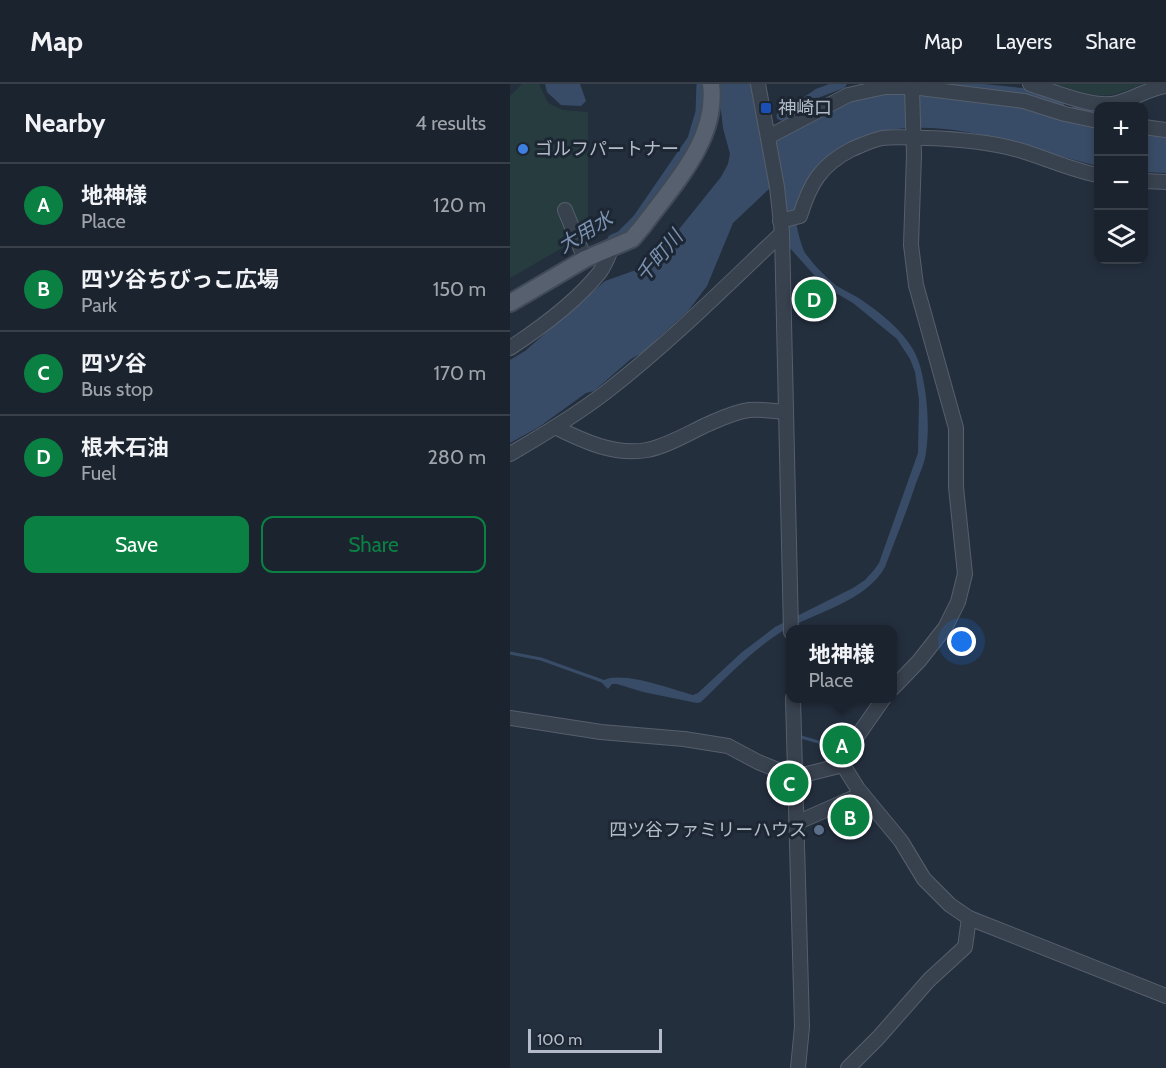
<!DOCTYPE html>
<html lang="en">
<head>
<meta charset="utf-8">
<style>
  :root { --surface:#1b232e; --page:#282f3a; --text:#f1f3f6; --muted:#a0a4aa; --line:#39404a; --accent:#0b8043 }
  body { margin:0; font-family:Cabin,"Noto Sans JP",sans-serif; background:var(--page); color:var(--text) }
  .controls { position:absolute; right:18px; top:18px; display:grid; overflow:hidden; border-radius:12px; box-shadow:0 3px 9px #0003 }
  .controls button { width:54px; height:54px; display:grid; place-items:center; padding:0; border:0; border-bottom:2px solid var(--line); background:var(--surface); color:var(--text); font:30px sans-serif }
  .scale { position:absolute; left:18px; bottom:15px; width:134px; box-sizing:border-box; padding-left:6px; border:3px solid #b4bcc9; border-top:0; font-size:16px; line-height:21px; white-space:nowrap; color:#b4bcc9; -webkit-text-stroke:4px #1d2633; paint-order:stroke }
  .you { position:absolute; left:452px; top:558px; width:21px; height:21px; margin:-15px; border:4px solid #fff; border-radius:50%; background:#1a73e8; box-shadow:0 0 0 9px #1a73e833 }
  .badge { display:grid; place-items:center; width:39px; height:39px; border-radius:50%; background:var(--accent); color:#fff; font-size:20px; font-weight:700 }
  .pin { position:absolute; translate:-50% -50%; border:3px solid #fff; box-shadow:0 2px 6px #0006 }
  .popup { position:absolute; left:276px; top:541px; width:111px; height:78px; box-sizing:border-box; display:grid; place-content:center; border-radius:12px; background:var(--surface); filter:drop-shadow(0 2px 4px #0005); font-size:20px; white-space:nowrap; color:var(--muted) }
  .popup b { font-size:22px; color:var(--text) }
  .popup::after { content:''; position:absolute; left:50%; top:100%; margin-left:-12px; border:12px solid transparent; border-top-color:var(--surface) }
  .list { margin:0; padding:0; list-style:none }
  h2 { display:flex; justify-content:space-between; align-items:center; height:78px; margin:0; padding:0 24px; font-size:26px }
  h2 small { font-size:20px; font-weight:400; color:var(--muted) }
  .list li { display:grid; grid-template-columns:39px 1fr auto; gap:18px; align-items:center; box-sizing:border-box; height:84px; padding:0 24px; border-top:2px solid var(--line) }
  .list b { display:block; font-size:22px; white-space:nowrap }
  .list p { margin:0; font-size:20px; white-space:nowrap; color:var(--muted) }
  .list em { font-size:20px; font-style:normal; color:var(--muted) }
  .actions { display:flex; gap:12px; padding:18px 24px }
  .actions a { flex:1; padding:14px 0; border:2px solid var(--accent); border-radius:12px; text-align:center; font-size:21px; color:var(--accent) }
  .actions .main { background:var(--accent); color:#fff }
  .icon { flex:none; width:33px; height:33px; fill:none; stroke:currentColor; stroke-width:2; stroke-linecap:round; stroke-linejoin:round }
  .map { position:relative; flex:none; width:656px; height:984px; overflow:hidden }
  header { display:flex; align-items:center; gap:36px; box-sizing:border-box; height:84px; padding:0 30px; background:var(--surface); border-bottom:2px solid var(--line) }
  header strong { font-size:28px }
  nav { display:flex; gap:33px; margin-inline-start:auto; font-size:21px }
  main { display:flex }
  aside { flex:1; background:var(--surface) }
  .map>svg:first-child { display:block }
  .green { fill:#263c3f }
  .water { fill:#394c67 }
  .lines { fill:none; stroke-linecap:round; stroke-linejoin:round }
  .stream { stroke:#394c67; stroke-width:3 }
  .canal { stroke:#394c67; stroke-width:9 }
  .minor-casing { stroke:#565f6c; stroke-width:16 }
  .major-casing { stroke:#414a57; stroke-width:20 }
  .minor { stroke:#38414e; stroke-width:14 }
  .major { stroke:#56606e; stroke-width:16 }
  .transit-dot { fill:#1a4fb4; stroke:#1d2633; stroke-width:2 }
  .shop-dot { fill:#3f7fe0; stroke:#1d2633; stroke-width:2 }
  .service-dot { fill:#5c6f8a; stroke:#1d2633; stroke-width:2 }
  .labels { text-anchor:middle; stroke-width:6; stroke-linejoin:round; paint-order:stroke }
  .poi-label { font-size:18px; fill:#b4bcc9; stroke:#1d2633; text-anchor:start }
  .water-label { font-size:20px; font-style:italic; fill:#7c92b1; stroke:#1d2633 }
</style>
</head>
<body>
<header>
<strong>Map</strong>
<nav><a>Map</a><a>Layers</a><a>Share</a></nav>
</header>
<main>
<aside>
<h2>Nearby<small>4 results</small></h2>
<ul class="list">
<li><span class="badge">A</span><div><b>地神様</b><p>Place</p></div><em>120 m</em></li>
<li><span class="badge">B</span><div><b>四ツ谷ちびっこ広場</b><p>Park</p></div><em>150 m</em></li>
<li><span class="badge">C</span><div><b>四ツ谷</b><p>Bus stop</p></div><em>170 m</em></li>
<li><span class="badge">D</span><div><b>根木石油</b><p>Fuel</p></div><em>280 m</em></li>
</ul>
<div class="actions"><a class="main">Save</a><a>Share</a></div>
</aside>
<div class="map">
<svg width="656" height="984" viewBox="0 0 656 984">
  <rect width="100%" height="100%" fill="#242f3e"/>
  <!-- green -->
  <g class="green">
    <path d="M12,0H29L38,19L53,26L78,28V149L0,194V12Z"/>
    <path d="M545,0H634C625,3 616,7 606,10C587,15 564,6 545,0Z"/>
  </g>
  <!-- water -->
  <g class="water">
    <path d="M35,0H70L76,17L71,22L51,21L37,8Z"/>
    <path d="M208,0H241L252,62C294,45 330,17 374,7L516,21L588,41V82C561,76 536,67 510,60C437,40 342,25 295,100C284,118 284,133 289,152C291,158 292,164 295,169C304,181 315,193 327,202C333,206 340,209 347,213C371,229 402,252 410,282C417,307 420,342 416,368C415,379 409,391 405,402C396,430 385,456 375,483C356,518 303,529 271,548C241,567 216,594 191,618L187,619L133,608L107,600H102L98,605L92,599L94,596C115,587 160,605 183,611L188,609L231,569L265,543L343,504L355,496L364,486L369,479L408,369L409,316L405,288L400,275L387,255L343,219L314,202L279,163L273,98L260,104L223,139L197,202L178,227L149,253L139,265L121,275L84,307L76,309L29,343L0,359V276L15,267L95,197L126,186L162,154L211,93L218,80L220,70L213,44Z"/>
    <path d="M634,47L656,49V89L634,88Z"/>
  </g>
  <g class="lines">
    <!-- stream -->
    <g class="stream">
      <path d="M0,569L31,575L95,598"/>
      <path d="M291,653L333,665"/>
    </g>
    <!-- canal -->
    <g class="canal">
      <path d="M432,0L516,9L550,22"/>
      <path d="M566,26L588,30"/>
      <path d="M271,32L279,29L308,9L332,0"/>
      <path d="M102,155L111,151L127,135L182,55L190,28L191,0"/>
    </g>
    <!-- minor casing -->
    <g class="minor-casing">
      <g id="minor">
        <path d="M248,0L267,103L272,149L281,548"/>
        <path d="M520,0C543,7 583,25 607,19C624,15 639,4 656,2"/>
        <path d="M634,43L656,46"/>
        <path d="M258,53L338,11L375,3H402L514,17L555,30L588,37"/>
        <path d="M634,97L656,98"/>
        <path d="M55,126L75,175"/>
        <path d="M270,137L290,132C300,99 311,81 342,65C352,61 362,56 372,54C387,52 403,54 418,54C448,55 480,58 509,66C536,74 561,86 588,91"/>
        <path d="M0,264C32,243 66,218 90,188C95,181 99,171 102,163"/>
        <path d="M45,343C73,357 105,372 137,366C157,362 177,350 196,341C210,335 224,328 239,326C251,325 264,327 276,328"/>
        <path d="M0,370C33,351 66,331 96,308C158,260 215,203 272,149"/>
        <path d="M383,604L409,577L435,544L448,518L455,490L446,403V344L406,201L401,161L404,71L402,5L404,0"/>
        <path d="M283,614L292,943L288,984"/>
        <path d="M0,634L91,648L174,655L218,662L248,678L285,693L333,681L346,654L374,614"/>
        <path d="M333,681L348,705L391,757L414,795L440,821L459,834L656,912"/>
        <path d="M286,739L352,710"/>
        <path d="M338,984L368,954L419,896L455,863L459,834"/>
      </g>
    </g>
    <!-- major casing -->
    <g class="major-casing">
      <path id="major" d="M0,219L75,175L122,155L133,142C164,100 208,55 201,0"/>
    </g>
    <!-- minor -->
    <use href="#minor" class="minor"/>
    <!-- major -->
    <use href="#major" class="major"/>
  </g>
  <!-- markers -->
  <rect class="transit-dot" x="250" y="18" width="12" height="12" rx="3"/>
  <circle class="shop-dot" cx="13" cy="65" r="6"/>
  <circle class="service-dot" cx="309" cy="746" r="6"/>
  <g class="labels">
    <!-- poi labels -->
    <g class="poi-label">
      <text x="268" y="30">神崎口</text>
      <text x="25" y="71">ゴルフパートナー</text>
      <text x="297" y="752" text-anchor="end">四ツ谷ファミリーハウス</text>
    </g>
    <!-- water labels -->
    <g class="water-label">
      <text transform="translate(75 148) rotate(-31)" y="7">大用水</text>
      <text transform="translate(149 172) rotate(-50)" y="7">千町川</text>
    </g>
  </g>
</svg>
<div class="controls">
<button>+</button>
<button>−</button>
<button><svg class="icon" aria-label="layers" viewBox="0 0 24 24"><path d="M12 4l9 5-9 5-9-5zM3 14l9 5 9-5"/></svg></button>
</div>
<div class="scale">100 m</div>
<div class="you"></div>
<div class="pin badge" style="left:332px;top:661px">A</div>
<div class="popup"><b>地神様</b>Place</div>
<div class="pin badge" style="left:340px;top:733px">B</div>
<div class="pin badge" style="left:279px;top:699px">C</div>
<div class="pin badge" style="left:304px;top:215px">D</div>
</div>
</main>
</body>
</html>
